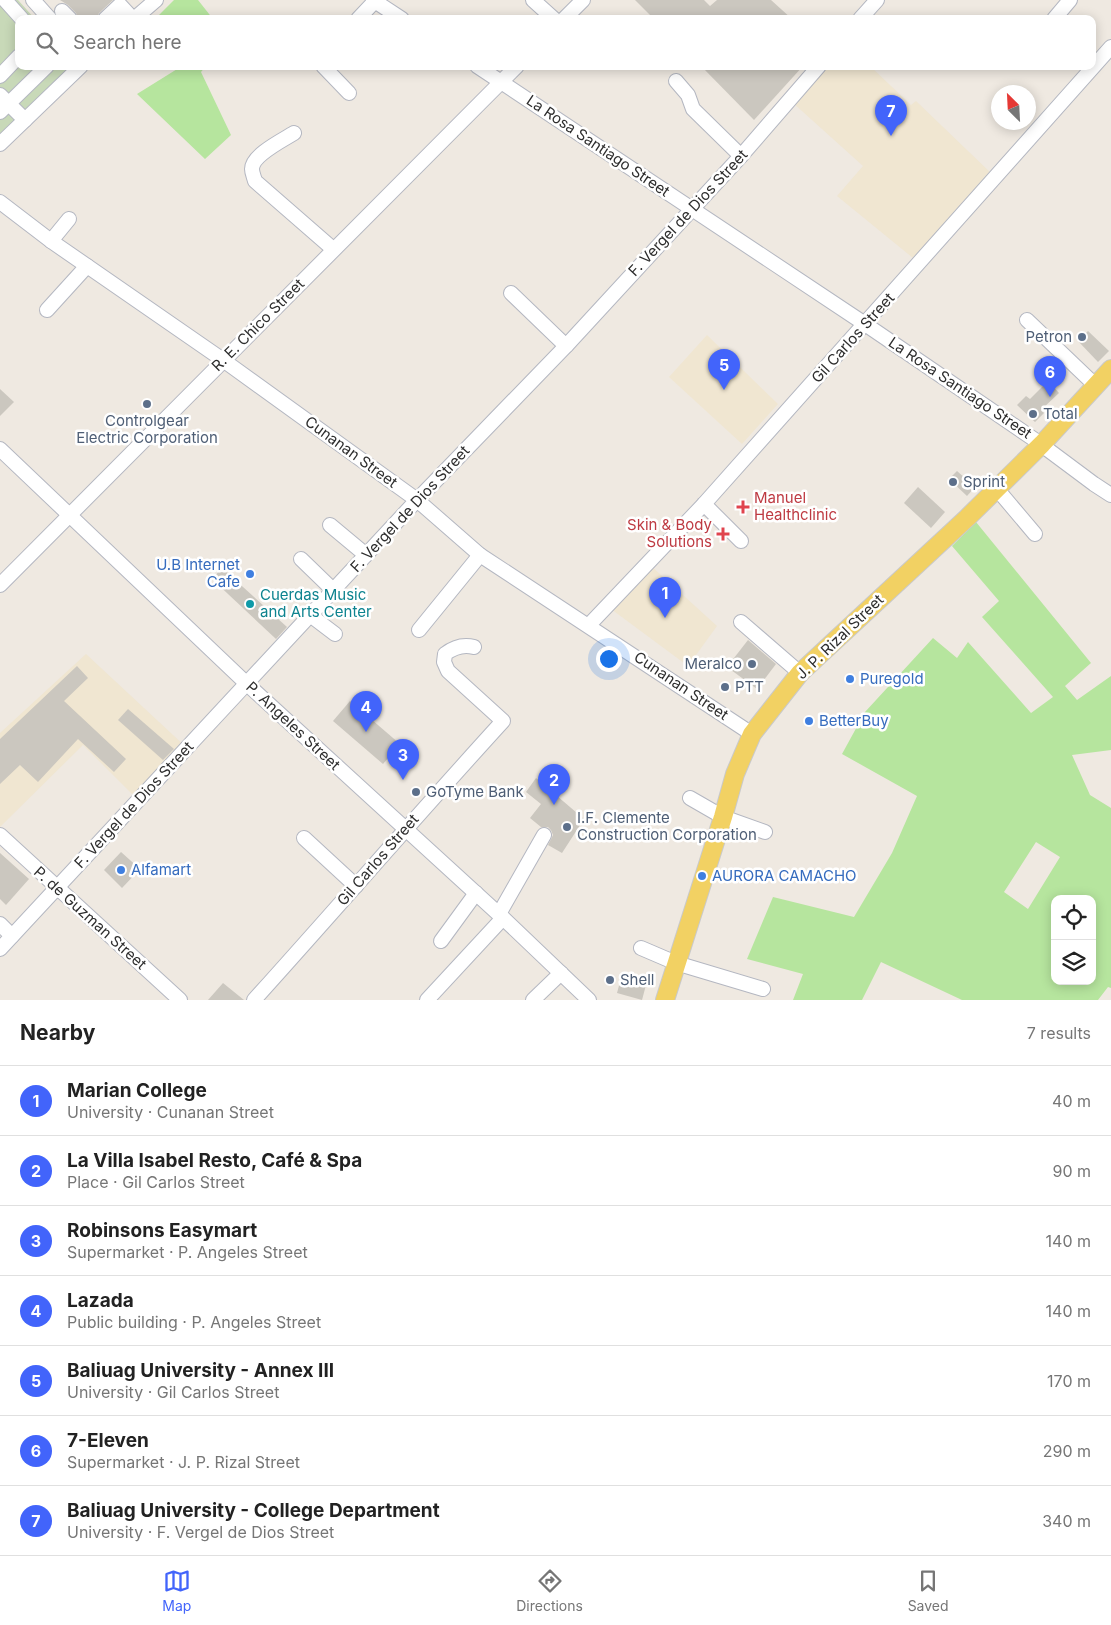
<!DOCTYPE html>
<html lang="en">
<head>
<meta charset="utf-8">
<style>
  :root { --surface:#fff; --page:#f6f6f6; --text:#222; --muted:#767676; --line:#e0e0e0; --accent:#4264fb }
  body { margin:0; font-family:Inter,sans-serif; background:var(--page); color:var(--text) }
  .controls { position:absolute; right:15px; bottom:15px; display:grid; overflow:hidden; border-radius:10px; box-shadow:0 2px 12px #0003 }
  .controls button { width:45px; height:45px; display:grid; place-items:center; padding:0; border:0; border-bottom:1px solid var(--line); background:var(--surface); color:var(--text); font:25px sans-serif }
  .compass { position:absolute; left:991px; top:85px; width:45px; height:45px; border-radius:50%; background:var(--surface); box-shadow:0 2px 12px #0003; rotate:336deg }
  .you { position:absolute; left:608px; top:658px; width:18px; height:18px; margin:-12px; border:4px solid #fff; border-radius:50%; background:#1a73e8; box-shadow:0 0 0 8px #1a73e833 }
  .badge { display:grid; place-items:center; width:32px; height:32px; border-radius:50%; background:var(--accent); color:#fff; font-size:16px; font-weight:700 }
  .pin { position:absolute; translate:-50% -41px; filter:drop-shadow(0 1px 2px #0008) }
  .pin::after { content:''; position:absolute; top:26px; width:18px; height:15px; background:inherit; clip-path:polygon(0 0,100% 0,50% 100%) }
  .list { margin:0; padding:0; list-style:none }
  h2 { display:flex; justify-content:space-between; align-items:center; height:65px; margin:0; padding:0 20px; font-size:21px }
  h2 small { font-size:16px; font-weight:400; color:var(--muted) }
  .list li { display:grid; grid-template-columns:32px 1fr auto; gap:15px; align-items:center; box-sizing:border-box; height:70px; padding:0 20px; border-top:1px solid var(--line) }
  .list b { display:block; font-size:19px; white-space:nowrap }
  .list p { margin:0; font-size:16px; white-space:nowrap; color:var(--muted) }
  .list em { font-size:16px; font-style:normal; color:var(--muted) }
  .icon { flex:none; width:28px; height:28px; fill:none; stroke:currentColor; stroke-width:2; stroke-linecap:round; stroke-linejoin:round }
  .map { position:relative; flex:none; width:1111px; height:1000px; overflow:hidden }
  .search { position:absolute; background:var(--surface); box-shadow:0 2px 12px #0003; left:15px; right:15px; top:15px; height:55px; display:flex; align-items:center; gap:12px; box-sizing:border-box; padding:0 18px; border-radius:10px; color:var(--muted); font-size:19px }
  .sheet { height:555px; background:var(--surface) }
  nav { display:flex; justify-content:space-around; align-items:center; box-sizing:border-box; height:70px; border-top:1px solid var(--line); background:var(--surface); font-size:14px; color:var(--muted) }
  nav a { display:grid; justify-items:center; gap:2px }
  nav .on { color:var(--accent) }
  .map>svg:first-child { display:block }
  .education { fill:#f0e6d1 }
  .green { fill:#b6e59e; fill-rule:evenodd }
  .cemetery { fill:#c8d9b8 }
  .building { fill:#cbc7bf }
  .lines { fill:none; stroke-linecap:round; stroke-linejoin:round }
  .minor-casing { stroke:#b4b7c1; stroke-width:16 }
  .major-casing { stroke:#c9c9c9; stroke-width:20 }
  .minor { stroke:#fff; stroke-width:14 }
  .major { stroke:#f2d163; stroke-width:18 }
  .service-dot { fill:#5c6f8a; stroke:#fff; stroke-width:2 }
  .health-dot { fill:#e0444e; stroke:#fff; stroke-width:2 }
  .shop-dot { fill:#3f7fe0; stroke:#fff; stroke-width:2 }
  .culture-dot { fill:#0f9aa8; stroke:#fff; stroke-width:2 }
  .labels { text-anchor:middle; stroke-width:5; stroke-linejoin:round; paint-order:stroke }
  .street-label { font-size:15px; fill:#2e2e2e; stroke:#fff }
  .service-label { font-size:15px; fill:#4e5e75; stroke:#fff; text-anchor:start }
  .health-label { font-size:15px; fill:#be3a42; stroke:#fff; text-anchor:start }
  .shop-label { font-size:15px; fill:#366cbe; stroke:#fff; text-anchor:start }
  .culture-label { font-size:15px; fill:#0d838f; stroke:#fff; text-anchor:start }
</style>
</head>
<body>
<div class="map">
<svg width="1111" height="1000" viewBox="0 0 1111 1000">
  <rect width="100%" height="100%" fill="#efe9e1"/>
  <!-- education -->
  <g class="education">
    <path d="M825,66H870L911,105L916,101L993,175L913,258L837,196L863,166L792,102Z"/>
    <path d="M707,335L778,404L742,444L669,377Z"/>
    <path d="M651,566L717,626L688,666L611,609Z"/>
    <path d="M86,654L187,748L139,801L83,745L0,827V733Z"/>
  </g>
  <!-- green -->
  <g class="green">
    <path d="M174,0H198L213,19H155Z"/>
    <path d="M182,66H206L201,72L231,135L205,159L137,94Z"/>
    <path d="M976,522L1091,663L1065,686L1077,700L1111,676V750L1072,755L1090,795L1111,808V988L1108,987L1098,1000H962L881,962L862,1000H793L803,974L747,959L773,897L854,917L892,853L917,796L842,754L865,712L933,638L957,658L968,642L1031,713L1053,697L982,617L999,601L952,546ZM1036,842L1060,857L1028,909L1004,892ZM1055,899H1092V981H1055Z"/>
  </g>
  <!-- cemetery -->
  <path class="cemetery" d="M0,0H18L35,19H19V66H77L0,138Z"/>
  <!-- building -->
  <g class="building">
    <path d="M60,0H113L99,13L96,19H79L76,13L68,5Z"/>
    <path d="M635,0H704L710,6L717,0H771L792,19H654Z"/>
    <path d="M701,66H803L754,120Z"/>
    <path d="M1088,331L1109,351L1098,362L1078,341Z"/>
    <path d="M1048,381L1059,393L1041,410L1044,413L1035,422L1017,405L1026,396L1030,399Z"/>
    <path d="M0,389L14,402L0,416Z"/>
    <path d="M957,471L975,487L967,496L949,479Z"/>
    <path d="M918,487L945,512L931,528L904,503Z"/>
    <path d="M222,568L287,627L276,639L212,579Z"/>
    <path d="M748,640L776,664L757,689L727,667Z"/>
    <path d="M77,666L88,678L64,701L126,759L114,772L78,739L38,782L20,765L0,784V739Z"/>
    <path d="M350,701L400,744L383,764L333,721Z"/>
    <path d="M128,709L174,749L163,760L118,720Z"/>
    <path d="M536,778L584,819L562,853L548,845L553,835L551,830L548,827H541L530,818L541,804L526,792Z"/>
    <path d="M121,852L140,869L122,888L104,870Z"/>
    <path d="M0,853L29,879L6,905L0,899Z"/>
    <path d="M621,978L646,985L642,1000L617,993Z"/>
    <path d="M223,983L244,1000H208Z"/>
  </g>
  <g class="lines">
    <!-- minor casing -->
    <g class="minor-casing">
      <g id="minor">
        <path d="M5,0L22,19"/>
        <path d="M33,0L50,19"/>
        <path d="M373,0L402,19"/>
        <path d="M533,0L554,19"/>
        <path d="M62,11L70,19"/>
        <path d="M105,19L120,5L133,19"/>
        <path d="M134,19L156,0"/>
        <path d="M358,19L375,1"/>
        <path d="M564,19L583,0"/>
        <path d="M860,19L877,0"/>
        <path d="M1054,19L1070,0"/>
        <path d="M323,66L349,93"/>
        <path d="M477,66L865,324L1035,440L1094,484L1111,495"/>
        <path d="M0,76L19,56"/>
        <path d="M676,81L688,95L693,109L741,156"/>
        <path d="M0,95L25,120"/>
        <path d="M0,112L47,66"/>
        <path d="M294,133C283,140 252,155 252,169C252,173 254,177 255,181L333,249"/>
        <path d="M0,144L81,66"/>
        <path d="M0,202L51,241L223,360L417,500L480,555L752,734"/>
        <path d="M51,241L69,219"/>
        <path d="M511,293L566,346"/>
        <path d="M47,310L87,266"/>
        <path d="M1027,320L1095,385"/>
        <path d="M0,449L247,684L503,918L589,1000"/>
        <path d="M997,489L1035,534"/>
        <path d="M704,504L741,541"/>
        <path d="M330,525L366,555"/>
        <path d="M301,559L333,590"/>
        <path d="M0,585L517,66"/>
        <path d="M310,615L335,634"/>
        <path d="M741,622L800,673"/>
        <path d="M589,625L704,504L1111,47"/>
        <path d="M419,630L480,555"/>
        <path d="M690,798L723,817L765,832"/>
        <path d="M0,835L180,1000"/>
        <path d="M304,838L356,886"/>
        <path d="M499,914L544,835"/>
        <path d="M0,924L12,936"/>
        <path d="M441,941L476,893"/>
        <path d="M641,948L676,963L763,989"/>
        <path d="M0,949L417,500L566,346L741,156L819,66"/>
        <path d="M254,1000C338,907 419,813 503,721L448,671L444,662L445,654C454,647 463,644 474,647"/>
        <path d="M427,1000L503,918"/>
        <path d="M533,1000L561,973"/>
      </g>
    </g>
    <!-- major casing -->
    <g class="major-casing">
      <path id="major" d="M665,1000L723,817L735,774L752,734L800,673L967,518L1042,444L1111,369"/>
    </g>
    <!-- minor -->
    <use href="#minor" class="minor"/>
    <!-- major -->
    <use href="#major" class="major"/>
  </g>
  <!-- markers -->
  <g class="service-dot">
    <circle cx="1082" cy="337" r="5"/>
    <circle cx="147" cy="404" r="5"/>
    <circle cx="1033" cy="414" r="5"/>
    <circle cx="953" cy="482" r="5"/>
    <circle cx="752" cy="664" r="5"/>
    <circle cx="725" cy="687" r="5"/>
    <circle cx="416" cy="792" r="5"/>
    <circle cx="567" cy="827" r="5"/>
    <circle cx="610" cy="980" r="5"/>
  </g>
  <g class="health-dot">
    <path d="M740.5 499.5h5v5h5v5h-5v5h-5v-5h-5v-5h5z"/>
    <path d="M720.5 526.5h5v5h5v5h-5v5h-5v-5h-5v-5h5z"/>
  </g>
  <g class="shop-dot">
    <circle cx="250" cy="574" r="5"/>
    <circle cx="850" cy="679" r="5"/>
    <circle cx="809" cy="721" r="5"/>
    <circle cx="121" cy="870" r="5"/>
    <circle cx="702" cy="876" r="5"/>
  </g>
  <circle class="culture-dot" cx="250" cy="604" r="5"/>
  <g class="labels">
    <!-- street labels -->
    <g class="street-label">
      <text transform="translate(598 146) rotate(34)" y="5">La Rosa Santiago Street</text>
      <text transform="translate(688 213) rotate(-47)" y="5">F. Vergel de Dios Street</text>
      <text transform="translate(258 325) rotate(-45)" y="5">R. E. Chico Street</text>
      <text transform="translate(853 338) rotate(-48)" y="5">Gil Carlos Street</text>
      <text transform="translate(960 388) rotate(34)" y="5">La Rosa Santiago Street</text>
      <text transform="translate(351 452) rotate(36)" y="5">Cunanan Street</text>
      <text transform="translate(410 509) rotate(-47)" y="5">F. Vergel de Dios Street</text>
      <text transform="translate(840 637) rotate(-44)" y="5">J. P. Rizal Street</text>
      <text transform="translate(681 686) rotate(34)" y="5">Cunanan Street</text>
      <text transform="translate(293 726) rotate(43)" y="5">P. Angeles Street</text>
      <text transform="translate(134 805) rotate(-47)" y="5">F. Vergel de Dios Street</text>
      <text transform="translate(378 860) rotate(-49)" y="5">Gil Carlos Street</text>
      <text transform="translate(90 918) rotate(42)" y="5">P. de Guzman Street</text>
    </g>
    <!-- service labels -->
    <g class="service-label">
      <text x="1072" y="342" text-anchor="end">Petron</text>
      <text x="1043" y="419">Total</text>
      <text x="147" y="426" text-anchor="middle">Controlgear<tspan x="147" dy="17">Electric Corporation</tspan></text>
      <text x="963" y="487">Sprint</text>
      <text x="742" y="669" text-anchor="end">Meralco</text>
      <text x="735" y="692">PTT</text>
      <text x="426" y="797">GoTyme Bank</text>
      <text x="577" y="823">I.F. Clemente<tspan x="577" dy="17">Construction Corporation</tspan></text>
      <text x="620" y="985">Shell</text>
    </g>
    <!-- health labels -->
    <g class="health-label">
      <text x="754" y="503">Manuel<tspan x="754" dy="17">Healthclinic</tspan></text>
      <text x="712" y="530" text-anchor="end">Skin &amp; Body<tspan x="712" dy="17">Solutions</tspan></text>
    </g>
    <!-- shop labels -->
    <g class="shop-label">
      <text x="240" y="570" text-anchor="end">U.B Internet<tspan x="240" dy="17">Cafe</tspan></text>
      <text x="860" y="684">Puregold</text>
      <text x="819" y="726">BetterBuy</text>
      <text x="131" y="875">Alfamart</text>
      <text x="712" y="881">AURORA CAMACHO</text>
    </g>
    <!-- culture labels -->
    <g class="culture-label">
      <text x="260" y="600">Cuerdas Music<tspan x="260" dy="17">and Arts Center</tspan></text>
    </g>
  </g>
</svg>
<div class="controls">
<button><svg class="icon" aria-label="locate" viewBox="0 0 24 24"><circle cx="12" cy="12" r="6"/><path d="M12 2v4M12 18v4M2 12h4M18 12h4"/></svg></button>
<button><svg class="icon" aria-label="layers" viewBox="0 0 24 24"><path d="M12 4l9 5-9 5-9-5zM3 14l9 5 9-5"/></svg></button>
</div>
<svg class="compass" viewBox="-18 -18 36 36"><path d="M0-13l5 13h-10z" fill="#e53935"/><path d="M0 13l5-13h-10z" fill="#767676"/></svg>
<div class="you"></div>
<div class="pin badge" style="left:665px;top:618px">1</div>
<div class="pin badge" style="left:554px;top:805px">2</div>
<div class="pin badge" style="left:403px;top:780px">3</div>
<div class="pin badge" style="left:366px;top:732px">4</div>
<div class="pin badge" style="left:724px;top:390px">5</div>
<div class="pin badge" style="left:1050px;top:397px">6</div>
<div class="pin badge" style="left:891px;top:136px">7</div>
<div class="search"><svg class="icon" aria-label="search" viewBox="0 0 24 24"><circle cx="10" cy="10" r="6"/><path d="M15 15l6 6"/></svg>Search here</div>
</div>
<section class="sheet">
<h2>Nearby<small>7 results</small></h2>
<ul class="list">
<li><span class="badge">1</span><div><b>Marian College</b><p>University · Cunanan Street</p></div><em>40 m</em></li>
<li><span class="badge">2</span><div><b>La Villa Isabel Resto, Café &amp; Spa</b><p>Place · Gil Carlos Street</p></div><em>90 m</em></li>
<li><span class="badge">3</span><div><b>Robinsons Easymart</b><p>Supermarket · P. Angeles Street</p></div><em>140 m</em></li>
<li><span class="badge">4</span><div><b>Lazada</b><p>Public building · P. Angeles Street</p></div><em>140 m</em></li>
<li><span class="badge">5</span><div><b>Baliuag University - Annex III</b><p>University · Gil Carlos Street</p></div><em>170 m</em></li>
<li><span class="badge">6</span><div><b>7-Eleven</b><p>Supermarket · J. P. Rizal Street</p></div><em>290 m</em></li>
<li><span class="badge">7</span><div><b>Baliuag University - College Department</b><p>University · F. Vergel de Dios Street</p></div><em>340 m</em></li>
</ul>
</section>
<nav>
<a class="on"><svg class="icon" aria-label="map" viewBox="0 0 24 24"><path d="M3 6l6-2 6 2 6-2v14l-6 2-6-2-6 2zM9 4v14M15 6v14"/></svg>Map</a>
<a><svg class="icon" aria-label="directions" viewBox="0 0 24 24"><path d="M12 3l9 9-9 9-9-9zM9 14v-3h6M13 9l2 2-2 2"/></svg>Directions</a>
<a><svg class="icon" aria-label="saved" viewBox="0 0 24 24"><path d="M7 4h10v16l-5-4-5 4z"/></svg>Saved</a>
</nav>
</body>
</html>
